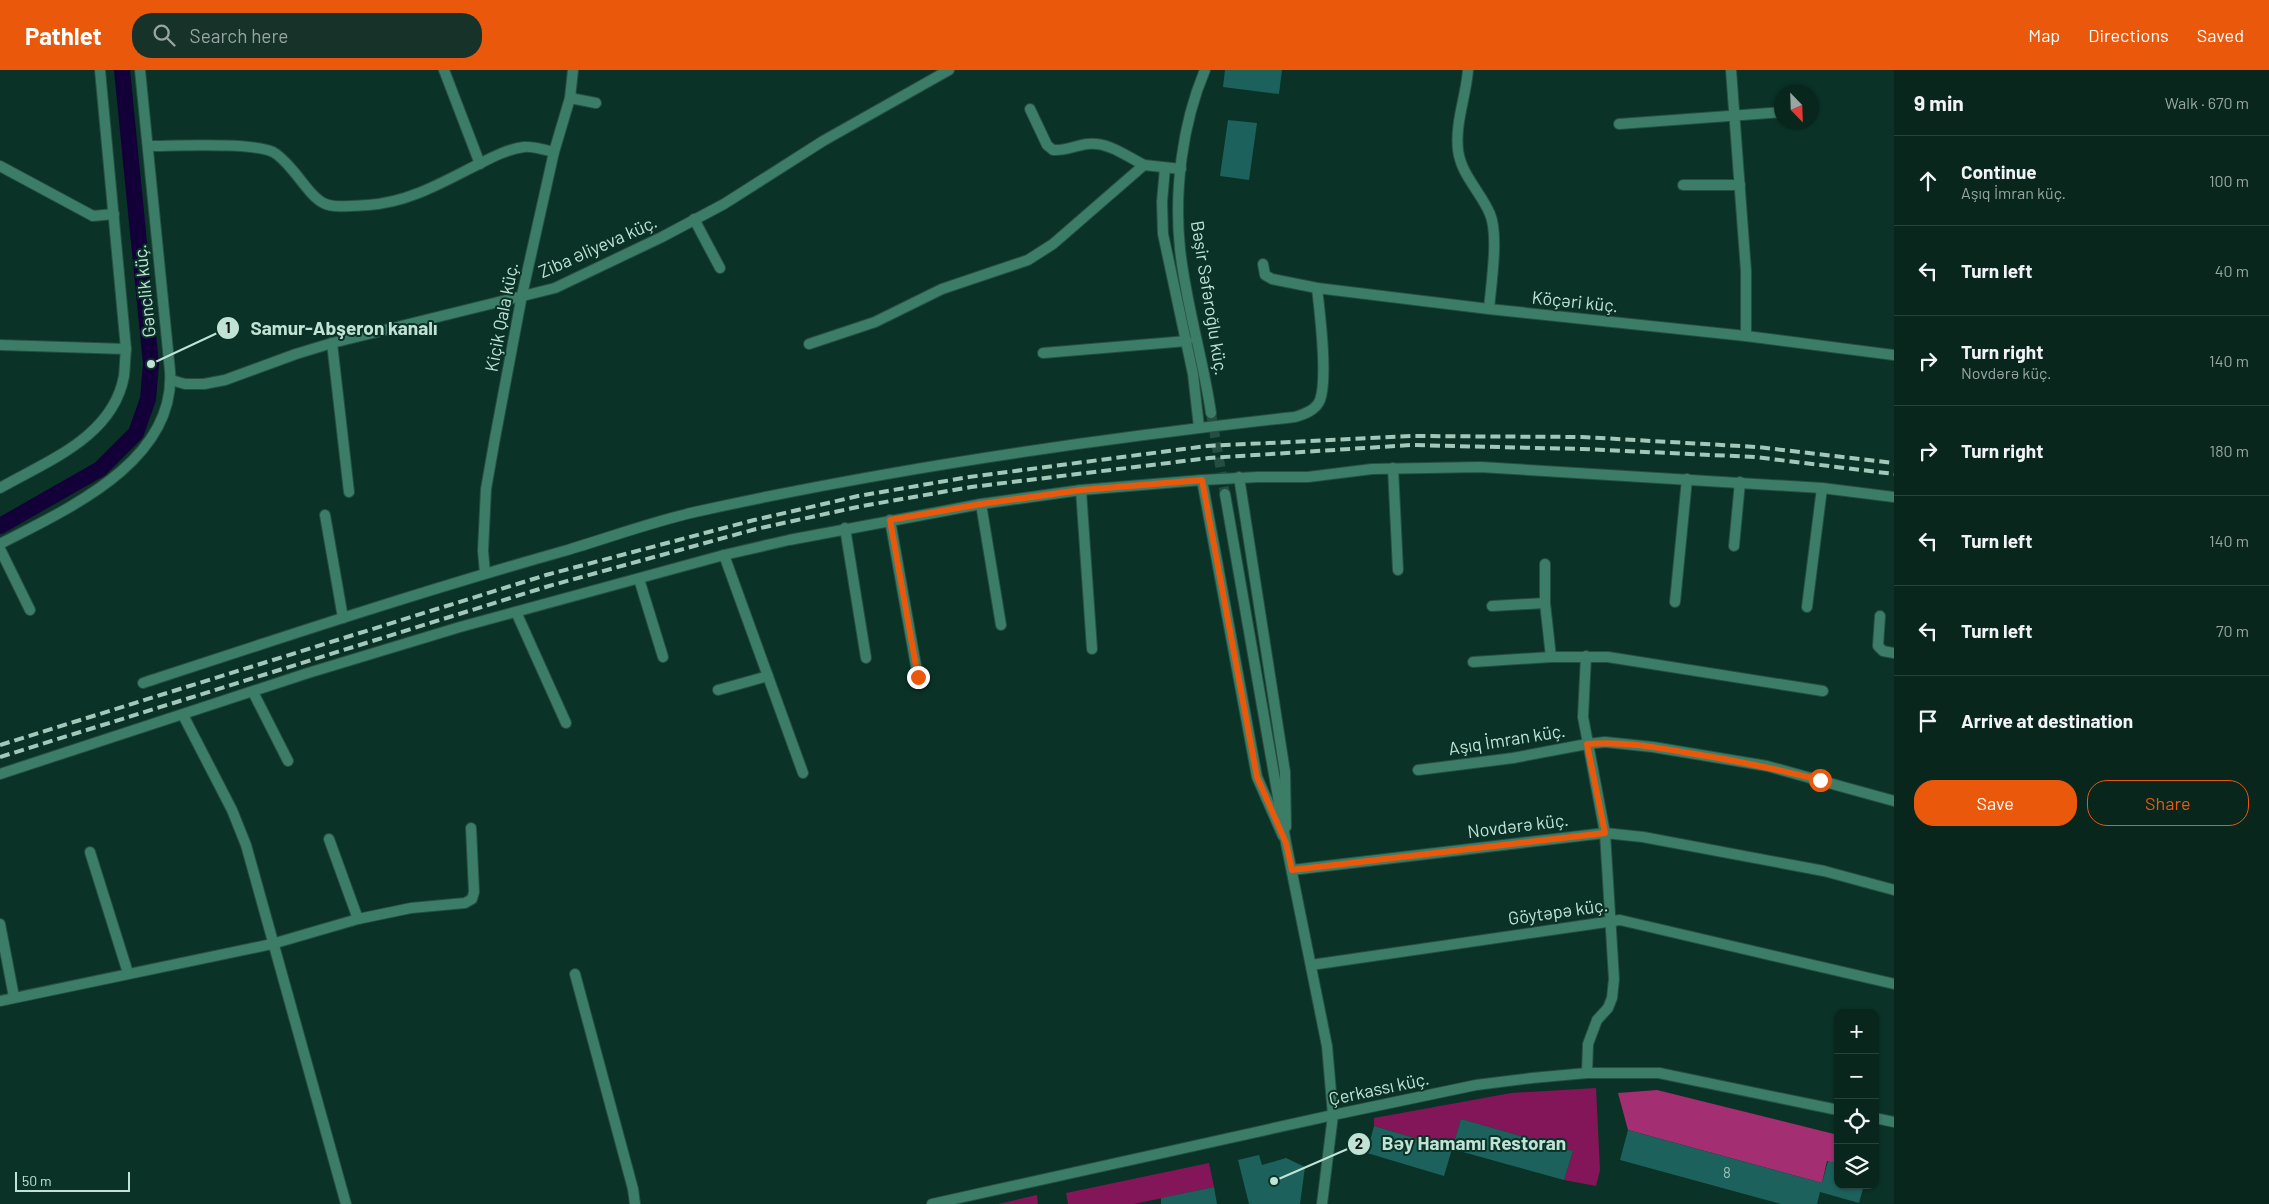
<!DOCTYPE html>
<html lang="en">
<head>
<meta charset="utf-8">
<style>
  :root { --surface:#08261c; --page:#163229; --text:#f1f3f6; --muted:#98a5a3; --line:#29433b; --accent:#ea580c }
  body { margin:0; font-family:Barlow,sans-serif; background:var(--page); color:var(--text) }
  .controls { position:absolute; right:15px; bottom:15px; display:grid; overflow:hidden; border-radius:10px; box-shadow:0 1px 4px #0004 }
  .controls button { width:45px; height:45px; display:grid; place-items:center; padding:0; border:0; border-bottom:1px solid var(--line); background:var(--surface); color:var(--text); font:25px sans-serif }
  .compass { position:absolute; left:1774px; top:15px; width:45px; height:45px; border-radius:50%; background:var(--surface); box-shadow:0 1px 4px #0004; rotate:157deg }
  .scale { position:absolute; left:15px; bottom:12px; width:115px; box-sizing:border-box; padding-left:5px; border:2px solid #c0e3d5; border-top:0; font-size:14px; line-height:18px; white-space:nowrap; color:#c0e3d5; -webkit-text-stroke:4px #0a3226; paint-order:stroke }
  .stop { position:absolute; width:15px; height:15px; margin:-11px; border:4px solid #ea580c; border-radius:50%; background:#fff }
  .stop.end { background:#ea580c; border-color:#fff; box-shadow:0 1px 5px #0008 }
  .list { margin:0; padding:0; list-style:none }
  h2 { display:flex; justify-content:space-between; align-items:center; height:65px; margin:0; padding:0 20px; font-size:21px }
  h2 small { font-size:16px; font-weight:400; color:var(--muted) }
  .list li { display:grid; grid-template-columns:32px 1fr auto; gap:15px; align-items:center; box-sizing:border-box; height:90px; padding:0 20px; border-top:1px solid var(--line) }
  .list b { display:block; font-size:19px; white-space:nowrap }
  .list p { margin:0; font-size:16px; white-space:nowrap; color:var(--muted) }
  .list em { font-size:16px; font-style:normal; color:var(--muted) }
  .actions { display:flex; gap:10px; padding:15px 20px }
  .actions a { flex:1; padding:11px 0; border:1px solid var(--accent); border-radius:20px; text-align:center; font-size:18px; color:var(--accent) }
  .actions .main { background:var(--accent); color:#fff }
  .icon { flex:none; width:28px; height:28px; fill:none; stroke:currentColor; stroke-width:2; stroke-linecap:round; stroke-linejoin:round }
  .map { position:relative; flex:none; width:1894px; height:1134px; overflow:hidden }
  header { display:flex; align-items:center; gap:30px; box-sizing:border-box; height:70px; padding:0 25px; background:var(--accent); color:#fff }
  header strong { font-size:24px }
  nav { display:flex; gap:28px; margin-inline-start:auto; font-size:18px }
  .search { width:350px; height:45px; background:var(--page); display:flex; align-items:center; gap:12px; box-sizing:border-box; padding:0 18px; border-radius:20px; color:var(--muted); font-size:19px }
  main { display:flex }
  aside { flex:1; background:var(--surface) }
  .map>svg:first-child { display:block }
  .green { fill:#831658 }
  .forest { fill:#a32e72 }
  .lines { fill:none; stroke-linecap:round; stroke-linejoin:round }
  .canal { stroke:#130038; stroke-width:16 }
  .building { fill:#1d615d }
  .tertiary-tunnel { stroke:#254d40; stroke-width:10; stroke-dasharray:10 5; stroke-linecap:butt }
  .minor-casing { stroke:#274e42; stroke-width:12 }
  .tertiary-casing { stroke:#274e42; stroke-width:12 }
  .minor { stroke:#3c7d67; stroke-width:10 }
  .tertiary { stroke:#3c7d67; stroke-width:10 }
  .rail { stroke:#a3c7b9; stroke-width:4; stroke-dasharray:10 5; stroke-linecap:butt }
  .route { stroke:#ea580c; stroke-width:6 }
  .labels { text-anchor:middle; stroke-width:4; stroke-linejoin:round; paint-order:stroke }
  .number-label { font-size:15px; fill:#97c2b7 }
  .street-label { font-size:18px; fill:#c0e3d5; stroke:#0a3226 }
  .leader { fill:none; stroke:#c0e3d5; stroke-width:2 }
  .callout-dot { fill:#c0e3d5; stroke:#0a3226; stroke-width:2 }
  .mark-label { font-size:15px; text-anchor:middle; font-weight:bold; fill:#111 }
  .callout-label { font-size:19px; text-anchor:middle; font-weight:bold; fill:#c0e3d5; stroke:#0a3226; stroke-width:4; stroke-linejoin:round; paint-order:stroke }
</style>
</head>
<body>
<header>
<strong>Pathlet</strong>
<div class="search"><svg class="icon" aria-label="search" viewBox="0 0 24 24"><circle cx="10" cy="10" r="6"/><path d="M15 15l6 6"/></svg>Search here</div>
<nav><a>Map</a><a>Directions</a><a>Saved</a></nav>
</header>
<main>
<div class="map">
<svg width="1894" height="1134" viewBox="0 0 1894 1134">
  <rect width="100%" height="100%" fill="#0a3226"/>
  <!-- green -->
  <g class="green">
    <path d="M1596,1018L1600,1100L1596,1116L1564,1110L1573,1081L1461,1049L1452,1079L1374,1056V1048L1511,1023Z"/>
    <path d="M1209,1093L1214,1117L1134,1134H1068L1066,1123Z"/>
    <path d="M1037,1125L1038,1134H998Z"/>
  </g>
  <!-- forest -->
  <path class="forest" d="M1657,1020L1838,1065V1094L1827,1091L1822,1113L1628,1060L1618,1023Z"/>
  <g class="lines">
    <!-- canal -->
    <path class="canal" d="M0,456L100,399L136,363L148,329L151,294L122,0"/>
  </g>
  <!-- building -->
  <g class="building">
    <path d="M1225,0H1282L1279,24L1223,17Z"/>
    <path d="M1228,50L1257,53L1249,110L1220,106Z"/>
    <path d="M1461,1049L1573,1081L1564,1110L1452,1079Z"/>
    <path d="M1374,1056L1452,1079L1444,1106L1367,1083Z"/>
    <path d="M1628,1060L1822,1113L1828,1091L1838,1094V1115H1864L1859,1133L1820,1122L1817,1134H1781L1620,1090Z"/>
    <path d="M1259,1085L1262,1095L1286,1088L1305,1097L1300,1134H1249L1238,1090Z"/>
    <path d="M1214,1117L1217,1134H1161V1128Z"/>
  </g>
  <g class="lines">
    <!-- tertiary-tunnel -->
    <path class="tertiary-tunnel" d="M1211,343L1225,424"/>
    <!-- minor casing -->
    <g class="minor-casing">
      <g id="minor">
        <path d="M444,0L480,94"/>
        <path d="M1468,0C1466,27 1455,52 1458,80C1461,105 1481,122 1490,144C1499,165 1491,215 1489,239"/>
        <path d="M1731,0L1746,201V266"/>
        <path d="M570,28L596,33"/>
        <path d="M1030,39L1047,75L1053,80C1066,81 1076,75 1088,74C1109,72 1126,86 1144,95"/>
        <path d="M1619,54L1782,42"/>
        <path d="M148,76C174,76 252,72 273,82C282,87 289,96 295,103C323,139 322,138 368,135C405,133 438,115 471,98C487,90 506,79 524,77C534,76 544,80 554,82"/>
        <path d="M0,96L93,146L114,144"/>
        <path d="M1165,98L1162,132L1163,164L1193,304L1199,357"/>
        <path d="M1683,115H1740"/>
        <path d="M694,149L720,198"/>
        <path d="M1263,194L1265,205L1272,209L1317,218L1489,239L1746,266L1894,285"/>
        <path d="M332,273L349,422"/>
        <path d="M809,274L875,252L942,219L1028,190L1053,174L1144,95L1181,99"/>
        <path d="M0,275L126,279"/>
        <path d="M1043,283L1187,271"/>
        <path d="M171,310L185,314H204L225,310L296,284L332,273L555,218L662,167L724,134L823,71L949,0"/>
        <path d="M1393,398L1398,500"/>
        <path d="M1239,407L1285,702L1286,757"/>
        <path d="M1202,410L1257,707L1283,766"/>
        <path d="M0,418C47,391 113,367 124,306C125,297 125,288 126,279L100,0"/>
        <path d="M1081,420L1092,579"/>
        <path d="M981,434L1001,555"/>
        <path d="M325,445L343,548"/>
        <path d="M890,450L918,607"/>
        <path d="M845,458L866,588"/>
        <path d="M0,474C67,439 176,392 170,301L140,0"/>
        <path d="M1734,476L1740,412"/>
        <path d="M0,479L30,540"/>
        <path d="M724,485L803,703"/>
        <path d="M1545,494V533L1551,587"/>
        <path d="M485,503L483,481L486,419L495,368L522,225L554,82L570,28L573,0"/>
        <path d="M639,509L663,587"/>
        <path d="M1675,532L1687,409"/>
        <path d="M1492,536L1545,533"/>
        <path d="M1807,537L1822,418"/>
        <path d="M516,542L566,653"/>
        <path d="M1880,546L1878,576L1883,581L1894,583"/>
        <path d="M1586,586L1583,647L1605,763L1614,909L1612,928L1608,938L1597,950L1588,974L1587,1003"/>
        <path d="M1473,592L1551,587H1608L1823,621"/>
        <path d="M143,613C283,567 422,521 564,481C608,468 651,452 695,442C893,398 1094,369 1295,347C1305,344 1316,340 1320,330C1328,308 1320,244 1317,218"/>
        <path d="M718,620L768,606"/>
        <path d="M253,622L288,691"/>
        <path d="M183,645L232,740L246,775L346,1134"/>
        <path d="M1418,700L1513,688L1587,674L1605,672L1653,677L1767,696L1894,731"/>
        <path d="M0,704L308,603L460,557L724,485L789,470L981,434L1081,420L1202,410L1258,407H1308L1372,399L1480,397L1822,418L1894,427"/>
        <path d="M329,769L358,849"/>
        <path d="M90,782L128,903"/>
        <path d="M1292,800L1605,763L1643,767L1824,801L1894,820"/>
        <path d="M0,854L14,927"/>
        <path d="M1311,895L1620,850L1894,914"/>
        <path d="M575,904L633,1119L635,1134"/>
        <path d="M0,931L272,874L358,849L411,838L465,833L472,829L474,822L471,758"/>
        <path d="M1322,1134L1333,1045"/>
      </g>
    </g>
    <!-- tertiary casing -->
    <g class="tertiary-casing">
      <g id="tertiary">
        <path d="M1205,0C1182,54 1174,121 1180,179C1186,235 1203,288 1211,343"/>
        <path d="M1225,424L1286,773L1327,976L1333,1045"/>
        <path d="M1875,1048L1894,1052"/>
        <path d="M932,1134L1333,1045L1476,1015L1532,1008L1587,1003H1659L1838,1040"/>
      </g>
    </g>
    <!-- minor -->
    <use href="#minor" class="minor"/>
    <!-- tertiary -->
    <use href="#tertiary" class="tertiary"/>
    <!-- rail -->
    <g class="rail">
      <path d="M0,675L546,505L754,450L858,426L969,407L1207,376L1411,366L1582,367L1757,377L1894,393"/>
      <path d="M0,687L549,516L756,459L862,436L971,417L1209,388L1411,375L1582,379L1755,387L1894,404"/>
    </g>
  </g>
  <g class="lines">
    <!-- route -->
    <path class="route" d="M918,607L890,450L981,434L1081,420L1202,410L1257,707L1286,773L1292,800L1605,763L1587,674C1621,671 1655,677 1689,683C1733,690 1777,699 1820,710"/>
  </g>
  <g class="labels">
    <!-- number labels -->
    <g class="number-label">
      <text x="1727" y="1108">8</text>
    </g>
    <!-- street labels -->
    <g class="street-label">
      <text transform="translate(598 177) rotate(-24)" y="6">Ziba Əliyeva küç.</text>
      <text transform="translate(145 221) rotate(-96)" y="6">Gənclik küç.</text>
      <text transform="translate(1209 228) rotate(81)" y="6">Bəşir Səfəroğlu küç.</text>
      <text transform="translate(1575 232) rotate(6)" y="6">Köçəri küç.</text>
      <text transform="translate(502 247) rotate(-79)" y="6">Kiçik Qala küç.</text>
      <text transform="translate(1507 670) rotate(-9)" y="6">Aşıq İmran küç.</text>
      <text transform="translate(1518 756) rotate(-7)" y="6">Novdərə küç.</text>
      <text transform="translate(1558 842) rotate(-8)" y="6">Göytəpə küç.</text>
      <text transform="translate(1379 1019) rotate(-12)" y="6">Çerkassı küç.</text>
    </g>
  </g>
  <!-- callouts -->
  <path class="leader" d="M151 294L228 258M1274 1111L1359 1074"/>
  <g class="callout-dot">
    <circle cx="151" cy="294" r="5"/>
    <circle cx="1274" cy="1111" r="5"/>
    <circle cx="228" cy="258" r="12"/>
    <circle cx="1359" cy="1074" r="12"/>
  </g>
  <g class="mark-label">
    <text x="228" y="263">1</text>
    <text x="1359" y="1079">2</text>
  </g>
  <g class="callout-label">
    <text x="344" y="265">Samur-Abşeron kanalı</text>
    <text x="1474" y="1080">Bәy Hamamı Restoran</text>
  </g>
</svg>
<div class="controls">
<button>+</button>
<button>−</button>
<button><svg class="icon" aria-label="locate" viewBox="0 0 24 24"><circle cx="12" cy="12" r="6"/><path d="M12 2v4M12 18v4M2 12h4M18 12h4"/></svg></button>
<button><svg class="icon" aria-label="layers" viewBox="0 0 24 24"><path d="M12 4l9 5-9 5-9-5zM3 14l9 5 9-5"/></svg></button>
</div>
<svg class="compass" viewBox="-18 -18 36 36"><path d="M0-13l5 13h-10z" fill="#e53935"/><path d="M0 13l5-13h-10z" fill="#98a5a3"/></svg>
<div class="scale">50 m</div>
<div class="stop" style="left:1820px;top:710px"></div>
<div class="stop end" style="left:918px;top:607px"></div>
</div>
<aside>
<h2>9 min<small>Walk · 670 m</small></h2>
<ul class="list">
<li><svg class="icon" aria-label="ahead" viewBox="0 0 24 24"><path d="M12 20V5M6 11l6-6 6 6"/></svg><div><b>Continue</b><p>Aşıq İmran küç.</p></div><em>100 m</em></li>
<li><svg class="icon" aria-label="left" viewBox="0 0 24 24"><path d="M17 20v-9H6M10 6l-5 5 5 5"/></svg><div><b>Turn left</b></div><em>40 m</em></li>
<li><svg class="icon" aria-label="right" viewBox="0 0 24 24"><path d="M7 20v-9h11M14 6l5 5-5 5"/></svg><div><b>Turn right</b><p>Novdərə küç.</p></div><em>140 m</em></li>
<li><svg class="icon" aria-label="right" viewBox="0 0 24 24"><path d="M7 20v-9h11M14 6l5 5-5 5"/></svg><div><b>Turn right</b></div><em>180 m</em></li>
<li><svg class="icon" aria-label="left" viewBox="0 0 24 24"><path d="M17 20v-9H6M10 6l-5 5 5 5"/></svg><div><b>Turn left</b></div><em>140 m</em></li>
<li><svg class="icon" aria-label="left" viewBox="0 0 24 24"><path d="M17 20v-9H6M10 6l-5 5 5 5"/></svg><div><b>Turn left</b></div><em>70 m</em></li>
<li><svg class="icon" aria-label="arrive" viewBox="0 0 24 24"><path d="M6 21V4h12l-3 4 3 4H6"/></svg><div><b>Arrive at destination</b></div></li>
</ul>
<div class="actions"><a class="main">Save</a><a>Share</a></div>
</aside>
</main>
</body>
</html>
